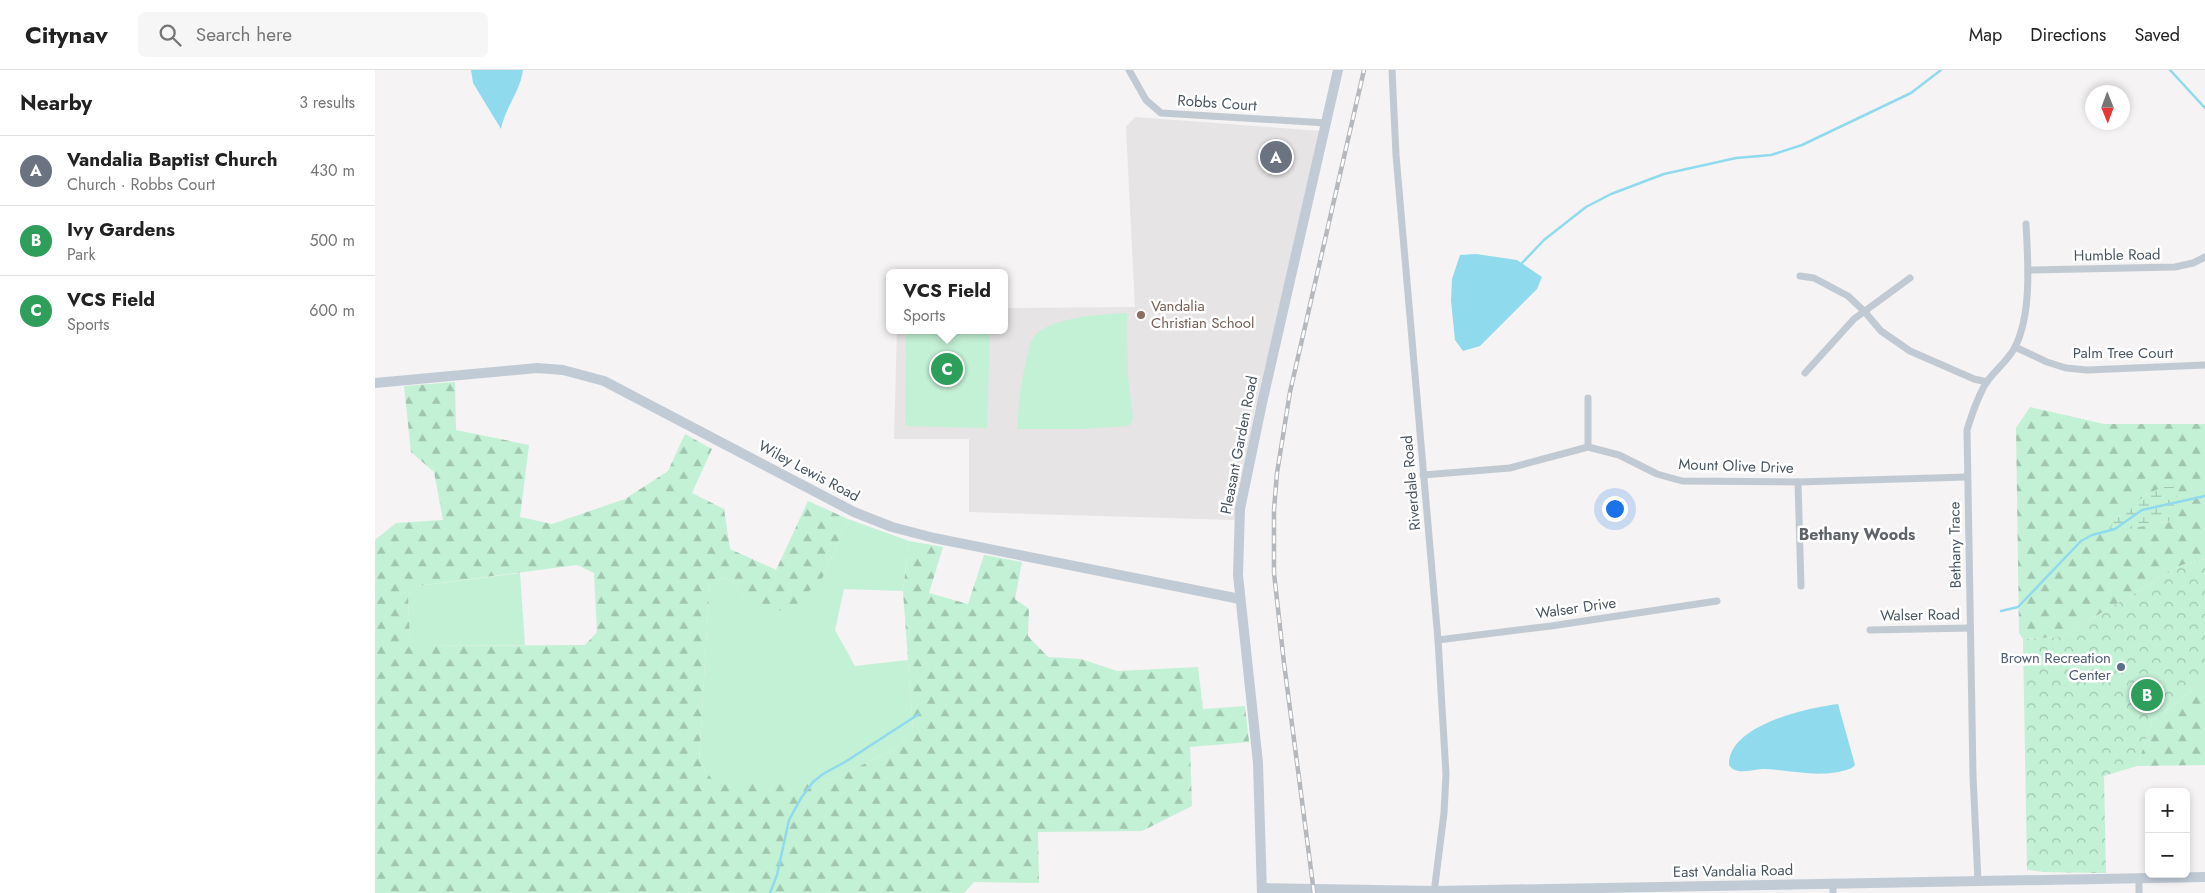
<!DOCTYPE html>
<html lang="en">
<head>
<meta charset="utf-8">
<style>
  :root { --surface:#fff; --page:#f6f6f6; --text:#222; --muted:#767676; --line:#e0e0e0; --accent:#2563eb }
  body { margin:0; font-family:Jost,sans-serif; background:var(--page); color:var(--text) }
  .controls { position:absolute; right:15px; bottom:15px; display:grid; overflow:hidden; border-radius:8px; box-shadow:0 2px 8px #0003 }
  .controls button { width:45px; height:45px; display:grid; place-items:center; padding:0; border:0; border-bottom:1px solid var(--line); background:var(--surface); color:var(--text); font:25px sans-serif }
  .compass { position:absolute; left:1710px; top:15px; width:45px; height:45px; border-radius:50%; background:var(--surface); box-shadow:0 2px 8px #0003; rotate:179deg }
  .you { position:absolute; left:1239px; top:438px; width:18px; height:18px; margin:-12px; border:4px solid #fff; border-radius:50%; background:#1a73e8; box-shadow:0 0 0 8px #1a73e833 }
  .badge { display:grid; place-items:center; width:32px; height:32px; border-radius:50%; background:var(--accent); color:#fff; font-size:16px; font-weight:700 }
  .pin { position:absolute; translate:-50% -50%; border:2px solid #fff; box-shadow:0 1px 5px #0006 }
  .popup { position:absolute; left:511px; top:199px; width:122px; height:65px; box-sizing:border-box; display:grid; place-content:center; border-radius:8px; background:var(--surface); filter:drop-shadow(0 1px 4px #0005); font-size:16px; white-space:nowrap; color:var(--muted) }
  .popup b { font-size:19px; color:var(--text) }
  .popup::after { content:''; position:absolute; left:50%; top:100%; margin-left:-10px; border:10px solid transparent; border-top-color:var(--surface) }
  .list { margin:0; padding:0; list-style:none }
  h2 { display:flex; justify-content:space-between; align-items:center; height:65px; margin:0; padding:0 20px; font-size:21px }
  h2 small { font-size:16px; font-weight:400; color:var(--muted) }
  .list li { display:grid; grid-template-columns:32px 1fr auto; gap:15px; align-items:center; box-sizing:border-box; height:70px; padding:0 20px; border-top:1px solid var(--line) }
  .list b { display:block; font-size:19px; white-space:nowrap }
  .list p { margin:0; font-size:16px; white-space:nowrap; color:var(--muted) }
  .list em { font-size:16px; font-style:normal; color:var(--muted) }
  .icon { flex:none; width:28px; height:28px; fill:none; stroke:currentColor; stroke-width:2; stroke-linecap:round; stroke-linejoin:round }
  .map { position:relative; flex:none; width:1830px; height:823px; overflow:hidden }
  header { display:flex; align-items:center; gap:30px; box-sizing:border-box; height:70px; padding:0 25px; background:var(--surface); border-bottom:1px solid var(--line) }
  header strong { font-size:24px }
  nav { display:flex; gap:28px; margin-inline-start:auto; font-size:18px }
  .search { width:350px; height:45px; background:var(--page); display:flex; align-items:center; gap:12px; box-sizing:border-box; padding:0 18px; border-radius:8px; color:var(--muted); font-size:19px }
  main { display:flex }
  aside { flex:1; background:var(--surface) }
  .map>svg:first-child { display:block }
  .education { fill:#e6e4e5 }
  .grass { fill:#c3f1d5 }
  .forest { fill:url(#forest-firs); fill-rule:evenodd }
  .wetland { fill:url(#wetland-marsh) }
  .park { fill:url(#park-crowns) }
  .garden { fill:url(#garden-dots) }
  .water { fill:#90daee }
  .lines { fill:none; stroke-linecap:round; stroke-linejoin:round }
  .stream { stroke:#90daee; stroke-width:2.5 }
  .street { stroke:#c1cad2; stroke-width:7 }
  .secondary { stroke:#c1cbd6; stroke-width:10 }
  .rail-casing { stroke:#b5b8bd; stroke-width:4.5 }
  .rail { stroke:#fff; stroke-width:2.5; stroke-dasharray:8; stroke-linecap:butt }
  .education-dot { fill:#8d6e63; stroke:#fff; stroke-width:2 }
  .service-dot { fill:#5c6f8a; stroke:#fff; stroke-width:2 }
  .labels { text-anchor:middle; stroke-width:5; stroke-linejoin:round; paint-order:stroke }
  .street-label { font-size:15px; fill:#4a5661; stroke:#fff }
  .education-label { font-size:15px; fill:#785e54; stroke:#fff; text-anchor:start }
  .service-label { font-size:15px; fill:#4e5e75; stroke:#fff; text-anchor:end }
  .neighbourhood-label { font-size:16px; font-weight:bold; fill:#5f6368; stroke:#fff }
</style>
</head>
<body>
<header>
<strong>Citynav</strong>
<div class="search"><svg class="icon" aria-label="search" viewBox="0 0 24 24"><circle cx="10" cy="10" r="6"/><path d="M15 15l6 6"/></svg>Search here</div>
<nav><a>Map</a><a>Directions</a><a>Saved</a></nav>
</header>
<main>
<aside>
<h2>Nearby<small>3 results</small></h2>
<ul class="list">
<li><span class="badge" style="background:#6b7280">A</span><div><b>Vandalia Baptist Church</b><p>Church · Robbs Court</p></div><em>430 m</em></li>
<li><span class="badge" style="background:#2e9e5b">B</span><div><b>Ivy Gardens</b><p>Park</p></div><em>500 m</em></li>
<li><span class="badge" style="background:#2e9e5b">C</span><div><b>VCS Field</b><p>Sports</p></div><em>600 m</em></li>
</ul>
</aside>
<div class="map">
<svg width="1830" height="823" viewBox="0 0 1830 823">
  <defs>
    <pattern id="forest-firs" width="22" height="20" patternUnits="userSpaceOnUse" patternTransform="scale(1.25)"><rect width="22" height="20" fill="#c3f1d5"/><path d="M5 1l3.5 6h-7zM16 11l3.5 6h-7z" fill="#a0c6b0"/></pattern>
    <pattern id="wetland-marsh" width="20" height="14" patternUnits="userSpaceOnUse" patternTransform="scale(1.25)"><rect width="20" height="14" fill="#c3f1d5"/><path d="M1 5h8M5 5V1M11 12h8M15 12V8" fill="none" stroke="#a0c6b0"/></pattern>
    <pattern id="park-crowns" width="20" height="18" patternUnits="userSpaceOnUse" patternTransform="scale(1.25)"><rect width="20" height="18" fill="#c3f1d5"/><path d="M2 6a3 3 0 1 1 6 0M12 15a3 3 0 1 1 6 0" fill="none" stroke="#a0c6b0"/></pattern>
    <pattern id="garden-dots" width="8" height="8" patternUnits="userSpaceOnUse" patternTransform="scale(1.25)"><rect width="8" height="8" fill="#c3f1d5"/><path d="M2 2h.1M6 6h.1" fill="none" stroke="#a0c6b0" stroke-width="1.8" stroke-linecap="round"/></pattern>
  </defs>
  <rect width="100%" height="100%" fill="#f5f3f3"/>
  <!-- education -->
  <path class="education" d="M760,47L946,61L878,348L860,450L594,442V369H519L522,260H630V238L760,237L751,57Z"/>
  <!-- grass -->
  <g class="grass">
    <path d="M752,243L753,307L758,348L756,354L752,356L707,359H642C644,332 646,308 653,283C654,278 655,272 658,268C672,247 729,244 752,243Z"/>
    <path d="M531,260H615L612,358L530,356Z"/>
    <path d="M473,449L534,471L528,521L469,519L460,560L480,596L533,590L538,660L521,679L457,709L341,716L324,691L335,510L356,508L373,534L448,507Z"/>
    <path d="M145,503L150,575L46,576L35,568L33,525L42,516Z"/>
  </g>
  <!-- forest -->
  <g class="forest">
    <path d="M80,312L81,360L154,375L145,447L177,454L250,429L293,401L310,364L337,379L317,423L349,439L355,479L401,500L433,431L473,449L448,507L414,542L373,534L356,508L335,510L324,691L341,715L457,709L521,679L538,660L528,521L534,471L568,477L554,523L593,534L609,485L647,492L640,529L654,539L653,566L673,587L706,589L742,601L823,597L828,639L870,636L874,672L815,677L817,736L767,761L663,762L664,813L599,812L589,823H0V470L21,453L68,450L59,402L36,382L29,316ZM202,495L219,503L222,562L210,575L46,576L35,568L33,525L42,516Z"/>
    <path d="M1655,337L1729,354H1830V489L1807,495L1686,567L1648,569L1644,563L1641,358ZM1773,423L1791,452L1776,454L1739,448L1756,438Z"/>
    <path d="M1830,610V695L1762,696L1777,651Z"/>
  </g>
  <!-- wetland -->
  <path class="wetland" d="M1789,417H1799C1804,426 1803,442 1798,450L1750,460L1736,458L1739,448C1756,438 1770,422 1789,417Z"/>
  <!-- park -->
  <path class="park" d="M1830,489V610L1777,651L1762,696L1729,706L1731,803L1669,802L1652,800L1648,569L1686,567L1807,495Z"/>
  <!-- garden -->
  <path class="garden" d="M1773,613L1780,631L1771,634L1765,618Z"/>
  <!-- water -->
  <g class="water">
    <path d="M96,0H148C145,22 130,38 126,59L98,13Z"/>
    <path d="M1101,184L1142,190L1167,207L1162,219L1105,276L1088,281L1080,270L1076,231L1077,209L1085,185Z"/>
    <path d="M1463,634L1480,695L1477,698C1448,709 1421,701 1391,699C1379,698 1362,707 1354,695C1353,655 1432,638 1463,634Z"/>
  </g>
  <g class="lines">
    <!-- stream -->
    <g class="stream">
      <path d="M1795,0L1830,38"/>
      <path d="M1147,193L1169,170L1211,137L1236,124L1289,104L1361,88L1396,85L1427,75L1536,23L1566,0"/>
      <path d="M1626,541L1643,537L1706,471L1717,465L1740,459L1767,440L1830,426"/>
      <path d="M395,823L402,805L414,750L426,728L438,712L448,704L470,692L544,644"/>
    </g>
    <!-- street -->
    <g class="street">
      <path d="M754,0L771,30L786,43L951,53"/>
      <path d="M1017,0L1021,85L1063,570L1071,704L1069,743L1059,823"/>
      <path d="M1653,200L1800,197L1818,193L1830,187"/>
      <path d="M1425,206L1439,208L1473,226L1489,241L1506,261L1535,281L1599,309L1612,312"/>
      <path d="M1640,277L1672,292L1691,298L1712,300L1830,295"/>
      <path d="M1430,303L1479,249L1535,208"/>
      <path d="M1213,377V328"/>
      <path d="M1048,405L1135,398L1213,377L1244,385L1282,404L1307,411L1423,412L1592,407"/>
      <path d="M1423,412L1426,516"/>
      <path d="M1495,560L1595,558"/>
      <path d="M1063,570L1176,556L1342,531"/>
      <path d="M1764,809V823"/>
      <path d="M1603,811L1598,706L1592,360C1597,344 1602,328 1611,313C1619,301 1633,291 1640,277C1657,244 1653,190 1651,154"/>
      <path d="M1458,823V814"/>
    </g>
    <!-- secondary -->
    <g class="secondary">
      <path d="M0,313L162,298L188,300L229,311L479,442L517,457L559,468L865,529"/>
      <path d="M887,818L1060,821L1830,807"/>
      <path d="M887,823L883,693L863,505L865,439L887,333L963,0"/>
    </g>
    <!-- rail casing -->
    <g class="rail-casing">
      <path id="rail" d="M939,823L909,593L899,503V440L902,403L915,322L989,0"/>
    </g>
    <!-- rail -->
    <use href="#rail" class="rail"/>
  </g>
  <!-- markers -->
  <circle class="education-dot" cx="766" cy="245" r="5"/>
  <circle class="service-dot" cx="1746" cy="597" r="5"/>
  <g class="labels">
    <!-- street labels -->
    <g class="street-label">
      <text transform="translate(842 33) rotate(4)" y="5">Robbs Court</text>
      <text transform="translate(1742 185) rotate(-1)" y="5">Humble Road</text>
      <text x="1748" y="288">Palm Tree Court</text>
      <text transform="translate(864 375) rotate(-79)" y="5">Pleasant Garden Road</text>
      <text transform="translate(1361 396) rotate(2)" y="5">Mount Olive Drive</text>
      <text transform="translate(434 401) rotate(28)" y="5">Wiley Lewis Road</text>
      <text transform="translate(1036 413) rotate(-95)" y="5">Riverdale Road</text>
      <text transform="translate(1580 475) rotate(-91)" y="5">Bethany Trace</text>
      <text transform="translate(1201 538) rotate(-8)" y="5">Walser Drive</text>
      <text transform="translate(1545 545) rotate(-1)" y="5">Walser Road</text>
      <text transform="translate(1358 801) rotate(-1)" y="5">East Vandalia Road</text>
    </g>
    <!-- education labels -->
    <g class="education-label">
      <text x="776" y="241">Vandalia<tspan x="776" dy="17">Christian School</tspan></text>
    </g>
    <!-- service labels -->
    <g class="service-label">
      <text x="1736" y="593">Brown Recreation<tspan x="1736" dy="17">Center</tspan></text>
    </g>
    <!-- neighbourhood labels -->
    <g class="neighbourhood-label">
      <text x="1482" y="470">Bethany Woods</text>
    </g>
  </g>
</svg>
<div class="controls">
<button>+</button>
<button>−</button>
</div>
<svg class="compass" viewBox="-18 -18 36 36"><path d="M0-13l5 13h-10z" fill="#e53935"/><path d="M0 13l5-13h-10z" fill="#767676"/></svg>
<div class="you"></div>
<div class="pin badge" style="left:901px;top:87px;background:#6b7280">A</div>
<div class="pin badge" style="left:1772px;top:625px;background:#2e9e5b">B</div>
<div class="pin badge" style="left:572px;top:299px;background:#2e9e5b">C</div>
<div class="popup"><b>VCS Field</b>Sports</div>
</div>
</main>
</body>
</html>
